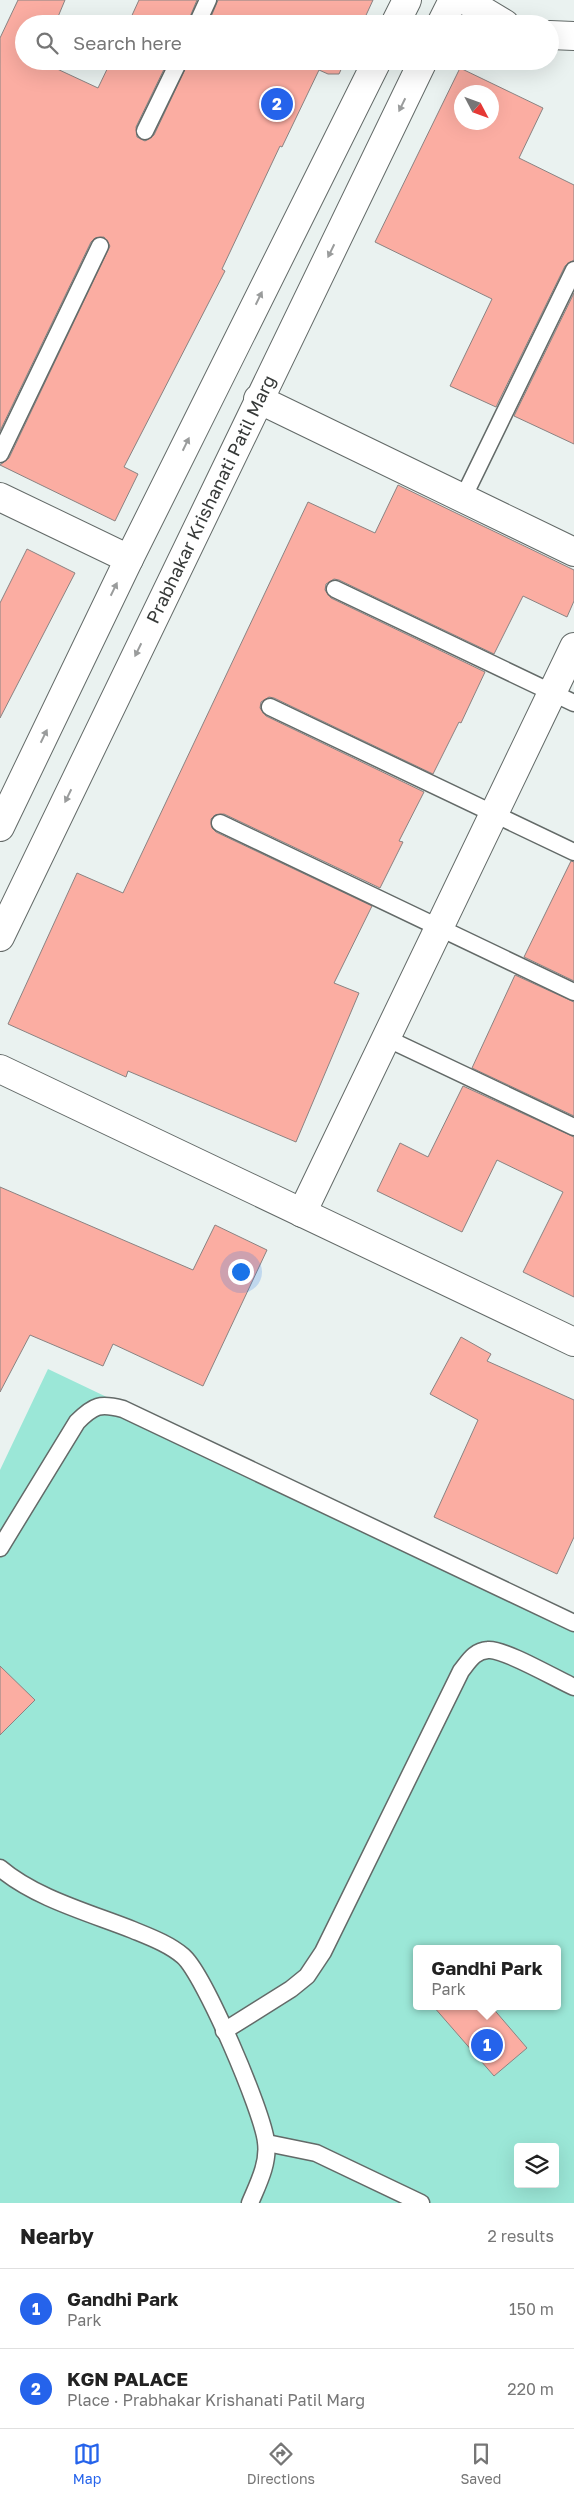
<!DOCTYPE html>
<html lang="en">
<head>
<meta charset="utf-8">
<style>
  :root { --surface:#fff; --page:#f6f6f6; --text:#222; --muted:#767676; --line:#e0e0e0; --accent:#2563eb }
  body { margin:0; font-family:"Golos Text",sans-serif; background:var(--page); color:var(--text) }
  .controls { position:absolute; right:15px; bottom:15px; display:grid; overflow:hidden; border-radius:5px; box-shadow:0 5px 20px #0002 }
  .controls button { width:45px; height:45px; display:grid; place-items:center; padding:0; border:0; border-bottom:1px solid var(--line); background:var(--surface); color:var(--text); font:25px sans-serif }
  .compass { position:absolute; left:454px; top:85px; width:45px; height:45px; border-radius:50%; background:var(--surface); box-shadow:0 5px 20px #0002; rotate:131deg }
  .you { position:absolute; left:240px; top:1271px; width:18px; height:18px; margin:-12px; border:4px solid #fff; border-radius:50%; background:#1a73e8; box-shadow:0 0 0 8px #1a73e833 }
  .badge { display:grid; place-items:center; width:32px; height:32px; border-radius:50%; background:var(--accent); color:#fff; font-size:16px; font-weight:700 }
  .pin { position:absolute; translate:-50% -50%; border:2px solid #fff; box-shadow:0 1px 5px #0006 }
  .popup { position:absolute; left:413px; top:1945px; width:148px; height:65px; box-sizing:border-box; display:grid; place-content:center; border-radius:5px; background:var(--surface); filter:drop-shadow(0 1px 4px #0005); font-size:16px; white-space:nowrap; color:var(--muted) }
  .popup b { font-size:19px; color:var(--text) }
  .popup::after { content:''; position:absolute; left:50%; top:100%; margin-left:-10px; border:10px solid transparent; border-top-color:var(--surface) }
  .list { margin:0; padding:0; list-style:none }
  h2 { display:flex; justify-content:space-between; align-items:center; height:65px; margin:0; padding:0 20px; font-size:21px }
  h2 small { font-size:16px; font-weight:400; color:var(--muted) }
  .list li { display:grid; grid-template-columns:32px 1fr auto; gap:15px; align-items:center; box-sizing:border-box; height:80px; padding:0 20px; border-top:1px solid var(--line) }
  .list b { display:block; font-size:19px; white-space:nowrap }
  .list p { margin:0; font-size:16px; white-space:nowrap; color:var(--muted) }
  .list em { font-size:16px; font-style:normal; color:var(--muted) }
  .icon { flex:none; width:28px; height:28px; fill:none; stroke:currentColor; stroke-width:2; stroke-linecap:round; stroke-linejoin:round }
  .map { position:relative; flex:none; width:574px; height:2203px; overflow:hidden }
  .search { position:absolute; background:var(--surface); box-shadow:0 5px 20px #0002; left:15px; right:15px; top:15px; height:55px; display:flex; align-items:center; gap:12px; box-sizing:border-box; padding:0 18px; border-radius:28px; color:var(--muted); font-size:19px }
  .sheet { height:225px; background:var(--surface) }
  nav { display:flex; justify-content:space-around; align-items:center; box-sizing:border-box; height:70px; border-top:1px solid var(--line); background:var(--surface); font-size:14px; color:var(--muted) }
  nav a { display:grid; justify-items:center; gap:2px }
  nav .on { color:var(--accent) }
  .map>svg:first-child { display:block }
  .green { fill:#9be7d7; fill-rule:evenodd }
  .building { fill:#fbada2; stroke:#8a8382; fill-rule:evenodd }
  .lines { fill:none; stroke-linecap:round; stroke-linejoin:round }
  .service-casing { stroke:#636a68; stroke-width:19 }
  .minor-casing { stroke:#636a68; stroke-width:30 }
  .tertiary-casing { stroke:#636a68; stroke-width:30 }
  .service { stroke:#fff; stroke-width:16 }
  .minor { stroke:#fff; stroke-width:28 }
  .tertiary { stroke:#fff; stroke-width:28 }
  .oneway { fill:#9a9c9c }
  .labels { text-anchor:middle; stroke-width:4; stroke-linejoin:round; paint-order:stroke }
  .street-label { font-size:18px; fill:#363938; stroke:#fafffd }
</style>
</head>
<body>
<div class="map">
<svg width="574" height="2203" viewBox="0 0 574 2203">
  <rect width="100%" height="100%" fill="#eaf2f0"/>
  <!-- green -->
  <path class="green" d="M48,1369L574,1620V2203H0V1470ZM417,1949H557V2006H417ZM518,2147H555V2184H518Z"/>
  <!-- building -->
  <g class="building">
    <path d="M18,0H65L55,24H24V61H40L98,88L111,61H168L136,127L137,137L145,141L154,135L189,61H345L339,74H328L319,70L282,147L280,146L222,269L225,271L124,467L138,474L115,521L0,465L9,458L110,246L104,237L95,238L91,242L0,431V38Z"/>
    <path d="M139,0H197L187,24H128Z"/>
    <path d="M218,0H373L362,24H208Z"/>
    <path d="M460,68L543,108L519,158L574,185V260L565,266L496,407L450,386L492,299L375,242ZM462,92H492V122H462Z"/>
    <path d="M574,293V444L514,416Z"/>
    <path d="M398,485L574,570V601L567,617L523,596L494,654L339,580L334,579L326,584L325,590L331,598L485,672L461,723L459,722L433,774L274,698L269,697L261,702L260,708L266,716L424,792L399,841L403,842L380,888L224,814L215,815L211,819L212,828L216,832L372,906L334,983L359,993L296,1142L128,1071L126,1077L8,1024L77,873L123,893L308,502L375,533Z"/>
    <path d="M27,549L75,573L0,718V603Z"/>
    <path d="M571,861L574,862V981L524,957Z"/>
    <path d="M515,975L574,1002V1116L472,1068Z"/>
    <path d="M463,1086L574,1137V1297L523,1272L563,1192L497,1160L462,1232L377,1191L400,1143L428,1157Z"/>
    <path d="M0,1187L193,1270L215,1225L267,1250L203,1386L113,1344L103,1366L30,1335L0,1392Z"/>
    <path d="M461,1337L491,1354L487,1361L574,1400V1537L557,1574L434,1517L478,1420L430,1394Z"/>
    <path d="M0,1666L35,1700L0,1735Z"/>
    <path d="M433,2006H491L527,2048L494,2076Z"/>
  </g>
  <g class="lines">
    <!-- service casing -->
    <g class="service-casing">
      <g id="service">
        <path d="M197,24L208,0"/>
        <path d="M145,131L179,61"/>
        <path d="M0,454L100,246"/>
        <path d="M463,498L574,270"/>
        <path d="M335,589L574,703"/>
        <path d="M270,707L574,852"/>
        <path d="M220,823L574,992"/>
        <path d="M386,1038L574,1127"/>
        <path d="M0,1548L77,1422C94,1405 100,1403 123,1409L574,1623"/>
        <path d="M0,1868C35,1898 90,1913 133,1930C150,1937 169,1944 183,1956C204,1974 263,2112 266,2142C269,2163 258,2184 250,2203"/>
        <path d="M224,2031L291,1989L307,1976L323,1952L461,1671C469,1661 474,1651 488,1650C503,1648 558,1680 574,1687"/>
        <path d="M267,2143L316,2153L421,2203"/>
      </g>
    </g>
    <!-- minor casing -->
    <g class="minor-casing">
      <g id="minor">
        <path d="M465,0L505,24"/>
        <path d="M550,35L574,36"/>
        <path d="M258,399L574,552"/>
        <path d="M0,497L129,559"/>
        <path d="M0,1069L574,1342"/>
        <path d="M302,1213L574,647"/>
      </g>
    </g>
    <!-- tertiary casing -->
    <g class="tertiary-casing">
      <g id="tertiary">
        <path d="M395,24L407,0"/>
        <path d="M441,24L453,0"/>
        <path d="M0,827L129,559L377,61"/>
        <path id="s1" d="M0,937L423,61"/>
      </g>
    </g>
    <!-- service -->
    <use href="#service" class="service"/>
    <!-- minor -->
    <use href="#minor" class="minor"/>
    <!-- tertiary -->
    <use href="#tertiary" class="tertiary"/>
  </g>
  <!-- one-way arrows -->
  <defs><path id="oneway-solid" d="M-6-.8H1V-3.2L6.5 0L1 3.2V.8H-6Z" transform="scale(1.25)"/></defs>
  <g class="oneway">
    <use href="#oneway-solid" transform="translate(402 105) rotate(116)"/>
    <use href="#oneway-solid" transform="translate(331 251) rotate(116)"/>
    <use href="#oneway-solid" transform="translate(259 298) rotate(-64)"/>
    <use href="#oneway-solid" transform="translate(186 444) rotate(-64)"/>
    <use href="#oneway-solid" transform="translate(114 589) rotate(-64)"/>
    <use href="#oneway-solid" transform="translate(138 650) rotate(116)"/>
    <use href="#oneway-solid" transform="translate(44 736) rotate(-64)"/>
    <use href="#oneway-solid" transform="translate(68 796) rotate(116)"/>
  </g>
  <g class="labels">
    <!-- street labels -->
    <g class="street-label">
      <text dy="6" stroke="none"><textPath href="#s1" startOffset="486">Prabhakar Krishanati Patil Marg</textPath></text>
    </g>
  </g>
</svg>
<div class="controls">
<button><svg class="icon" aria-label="layers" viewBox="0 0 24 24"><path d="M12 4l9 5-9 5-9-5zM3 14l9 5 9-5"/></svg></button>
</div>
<svg class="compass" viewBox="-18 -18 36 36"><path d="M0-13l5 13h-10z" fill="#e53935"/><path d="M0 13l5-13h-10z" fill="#767676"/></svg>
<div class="you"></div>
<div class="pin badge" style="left:487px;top:2045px">1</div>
<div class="popup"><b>Gandhi Park</b>Park</div>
<div class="pin badge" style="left:277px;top:104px">2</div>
<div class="search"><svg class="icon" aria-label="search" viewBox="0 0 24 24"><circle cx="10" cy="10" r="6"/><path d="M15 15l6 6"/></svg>Search here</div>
</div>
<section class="sheet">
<h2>Nearby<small>2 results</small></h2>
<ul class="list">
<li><span class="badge">1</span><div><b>Gandhi Park</b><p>Park</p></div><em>150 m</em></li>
<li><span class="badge">2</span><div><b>KGN PALACE</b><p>Place · Prabhakar Krishanati Patil Marg</p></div><em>220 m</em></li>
</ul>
</section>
<nav>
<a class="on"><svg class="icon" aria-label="map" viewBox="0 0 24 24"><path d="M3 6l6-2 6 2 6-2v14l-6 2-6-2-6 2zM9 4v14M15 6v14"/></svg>Map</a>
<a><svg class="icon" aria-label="directions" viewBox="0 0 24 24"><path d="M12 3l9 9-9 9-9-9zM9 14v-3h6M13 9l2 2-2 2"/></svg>Directions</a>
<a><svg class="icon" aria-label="saved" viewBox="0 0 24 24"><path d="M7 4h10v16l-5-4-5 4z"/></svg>Saved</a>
</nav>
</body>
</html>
